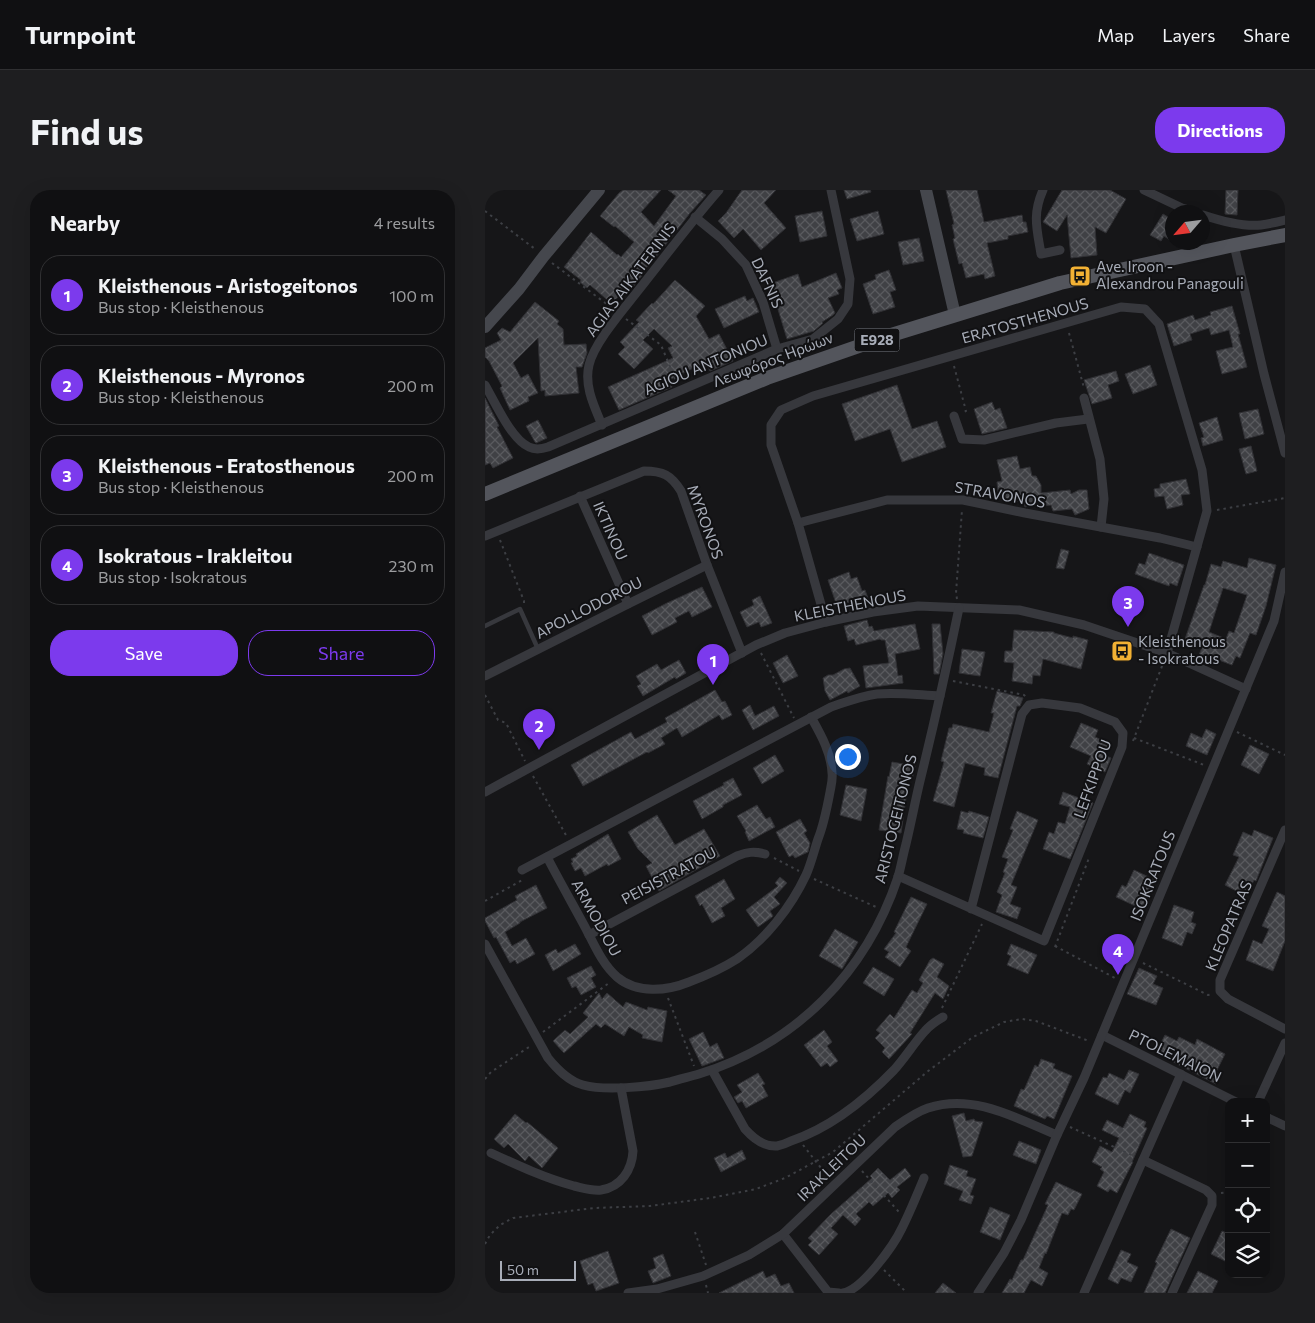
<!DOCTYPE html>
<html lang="en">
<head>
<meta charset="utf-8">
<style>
  :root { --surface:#101012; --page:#1e1e20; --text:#f1f3f6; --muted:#9c9d9f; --line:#303032; --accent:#7c3aed }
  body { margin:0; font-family:Commissioner,sans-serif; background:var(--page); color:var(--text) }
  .controls { position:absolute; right:15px; bottom:15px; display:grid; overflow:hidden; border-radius:10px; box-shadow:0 5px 20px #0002 }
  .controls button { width:45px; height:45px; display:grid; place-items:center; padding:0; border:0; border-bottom:1px solid var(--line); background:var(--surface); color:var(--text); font:25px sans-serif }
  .compass { position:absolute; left:680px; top:15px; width:45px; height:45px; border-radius:50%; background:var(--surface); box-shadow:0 5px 20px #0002; rotate:242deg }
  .scale { position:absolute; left:15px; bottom:12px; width:76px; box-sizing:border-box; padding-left:5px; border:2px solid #a8adb8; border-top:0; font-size:14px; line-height:18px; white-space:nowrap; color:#a8adb8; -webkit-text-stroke:4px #111113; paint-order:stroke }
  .you { position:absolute; left:362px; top:566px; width:18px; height:18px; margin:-12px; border:4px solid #fff; border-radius:50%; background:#1a73e8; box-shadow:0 0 0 8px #1a73e833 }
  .badge { display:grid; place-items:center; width:32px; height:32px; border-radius:50%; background:var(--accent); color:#fff; font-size:16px; font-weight:700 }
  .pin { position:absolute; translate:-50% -41px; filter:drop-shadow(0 1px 2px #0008) }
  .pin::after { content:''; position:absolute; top:26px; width:18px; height:15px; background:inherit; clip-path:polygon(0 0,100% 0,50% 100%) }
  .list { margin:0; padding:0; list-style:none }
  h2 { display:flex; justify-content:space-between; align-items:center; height:65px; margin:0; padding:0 20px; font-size:21px }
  h2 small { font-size:16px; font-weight:400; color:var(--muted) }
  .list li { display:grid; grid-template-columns:32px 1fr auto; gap:15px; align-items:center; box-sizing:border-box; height:80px; margin:0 10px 10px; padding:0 10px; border:1px solid var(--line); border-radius:20px }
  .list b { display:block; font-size:19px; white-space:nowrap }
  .list p { margin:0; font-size:16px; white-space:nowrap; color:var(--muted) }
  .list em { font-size:16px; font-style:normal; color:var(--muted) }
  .actions { display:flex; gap:10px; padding:15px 20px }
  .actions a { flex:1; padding:11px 0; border:1px solid var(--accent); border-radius:20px; text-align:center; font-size:18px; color:var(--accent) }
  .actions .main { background:var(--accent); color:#fff }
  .icon { flex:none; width:28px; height:28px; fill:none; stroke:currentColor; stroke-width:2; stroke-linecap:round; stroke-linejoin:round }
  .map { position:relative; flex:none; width:800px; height:1103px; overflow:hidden; border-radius:20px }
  header { display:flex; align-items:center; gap:30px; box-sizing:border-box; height:70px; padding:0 25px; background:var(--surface); border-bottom:1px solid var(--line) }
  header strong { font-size:24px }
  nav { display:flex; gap:28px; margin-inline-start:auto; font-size:18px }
  .intro { display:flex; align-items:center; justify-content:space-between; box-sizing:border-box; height:120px; padding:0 30px }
  h1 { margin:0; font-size:35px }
  .button { padding:12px 22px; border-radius:20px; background:var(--accent); color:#fff; font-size:18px; font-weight:700 }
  main { display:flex; gap:30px; padding:0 30px }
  aside { flex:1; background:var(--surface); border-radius:20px; box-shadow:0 5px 20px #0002 }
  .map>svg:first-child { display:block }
  .building { fill:url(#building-cross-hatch); stroke:#303034; fill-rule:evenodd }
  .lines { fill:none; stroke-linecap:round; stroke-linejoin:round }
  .path { stroke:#3d3f44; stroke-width:2; stroke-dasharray:2.5 4; stroke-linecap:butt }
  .lane { stroke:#37383d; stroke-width:4.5 }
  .street { stroke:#37383d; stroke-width:9 }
  .secondary { stroke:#45474d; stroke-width:12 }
  .primary { stroke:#53555c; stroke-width:14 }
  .labels { text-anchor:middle; stroke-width:4; stroke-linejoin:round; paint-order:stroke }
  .shield { fill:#111113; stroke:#7b7e86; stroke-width:1 }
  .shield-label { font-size:14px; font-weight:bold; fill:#a8adb8 }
  .poi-label { font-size:15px; fill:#a8adb8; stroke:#111113; text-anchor:start }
  .street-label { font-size:15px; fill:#a8adb8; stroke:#111113 }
</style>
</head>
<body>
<header>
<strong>Turnpoint</strong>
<nav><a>Map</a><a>Layers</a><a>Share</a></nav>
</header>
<div class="intro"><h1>Find us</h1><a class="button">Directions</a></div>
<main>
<aside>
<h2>Nearby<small>4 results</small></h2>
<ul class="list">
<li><span class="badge">1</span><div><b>Kleisthenous - Aristogeitonos</b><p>Bus stop · Kleisthenous</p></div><em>100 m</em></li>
<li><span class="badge">2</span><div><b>Kleisthenous - Myronos</b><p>Bus stop · Kleisthenous</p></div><em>200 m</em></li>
<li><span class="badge">3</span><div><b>Kleisthenous - Eratosthenous</b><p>Bus stop · Kleisthenous</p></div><em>200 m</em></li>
<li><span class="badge">4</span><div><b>Isokratous - Irakleitou</b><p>Bus stop · Isokratous</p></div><em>230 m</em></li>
</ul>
<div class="actions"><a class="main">Save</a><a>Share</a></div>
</aside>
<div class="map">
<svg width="800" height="1103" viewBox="0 0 800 1103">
  <defs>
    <pattern id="building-cross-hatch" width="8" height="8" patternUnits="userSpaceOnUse" patternTransform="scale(1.25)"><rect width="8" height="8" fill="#404145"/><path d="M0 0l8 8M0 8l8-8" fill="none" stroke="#595a5e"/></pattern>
  </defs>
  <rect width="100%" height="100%" fill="#161618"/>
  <!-- building -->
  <g class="building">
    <path d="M138,0H176L156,22L169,36L191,6L183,0H214L221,5L205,23L175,62L161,78L162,79L144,102L140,98L127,114L105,95L102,98L95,92L96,90L79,77L106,42L132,65L133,64L136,67L149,52L130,36L129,37L115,26L134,3Z"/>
    <path d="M257,0H291L279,13L301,38L276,60L258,39L249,48L233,31L241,23Z"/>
    <path d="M359,0H385L386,2L362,9Z"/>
    <path d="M461,0H492L499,32L537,25L538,32H541L543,42L523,46V49L502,53L510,86L500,89L499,84L481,88L477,73L474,74L468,49L470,48L467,35L469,34Z"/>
    <path d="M577,0H625L641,9L621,43L610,37L612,65L586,68L582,25L572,41L558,32Z"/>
    <path d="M741,0H753L752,25L740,24Z"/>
    <path d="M337,21L342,46L315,52L310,26Z"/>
    <path d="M393,21L399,44L372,51L365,29Z"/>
    <path d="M678,24L688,30V52L679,46L676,51L665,45Z"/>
    <path d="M434,48L439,71L418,75L413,52Z"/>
    <path d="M404,80L411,100L405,102L410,117L388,124L378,94L391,89L390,85Z"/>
    <path d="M351,83L357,98L352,100L354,104L343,108L350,123L348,125L337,132L338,133L329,141L302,149L292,116L290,117L282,95L313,84L317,97Z"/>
    <path d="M190,90L220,116L211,126L224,149L234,144L248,171L225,181L221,172L184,190L187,197L134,220L123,197L188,168L183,158L187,156L169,139L158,150L168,159L149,179L133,164L140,157L135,152L154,132L151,130L167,113L168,114Z"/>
    <path d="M260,106L262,111L268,108L274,122L239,138L230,119Z"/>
    <path d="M50,112L74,131L72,134L78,139L79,155L101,154L102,163L97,177H91L94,203L60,206V200L56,201L53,148L28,173L36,188L43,184L53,203L43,207L44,211L25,220L15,198L17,196L4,171L0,167V158L16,150L12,143L17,138L25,142Z"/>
    <path d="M747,116L755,144H753L762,177L737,184L731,161L748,157L744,140L726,145L724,138L705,144L707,150L689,156L682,134L708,125L710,130L726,125L725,122Z"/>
    <path d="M665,175L672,195L648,204L640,184Z"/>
    <path d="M631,181L634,191L623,195L627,208L607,214L599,190Z"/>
    <path d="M412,195L427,239L452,231L461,257L417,272L405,239L370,251L357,214Z"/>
    <path d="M0,208L14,236L12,237L28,268L8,278L5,273L0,275Z"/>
    <path d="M507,212L510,220L515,218L522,238L497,244L489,219Z"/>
    <path d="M773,219L779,244L760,249L754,223Z"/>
    <path d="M732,227L738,250L718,256L716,248L719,247L714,233Z"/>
    <path d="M53,230L62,248L51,253L50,252L41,236Z"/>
    <path d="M766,256L772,281L761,284L754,259Z"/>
    <path d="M532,266L535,279L545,277L547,286H551L556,295V303L585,300L586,304L594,300H602L604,319L590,325L587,319L568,321L566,315L558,316L556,310L540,317L537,309L529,313L528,310L517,311L513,302L512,292L517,291L512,270Z"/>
    <path d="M701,289L705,304L696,305L698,315L682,319L679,306L670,307L669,299L675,298V294Z"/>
    <path d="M576,359L584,361L579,379L571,378Z"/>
    <path d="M664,363L699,375L692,396L685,393L684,396L650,384L654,373L660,375Z"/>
    <path d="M764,368L791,375L781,416L771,445L765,443L755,468L751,466L747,475L726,467L725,469L714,465L718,455L700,449L719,395H720L726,374L736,377L738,371L762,378ZM738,398L762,405L749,443L744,441L741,449L724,442Z"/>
    <path d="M364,382L366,389L372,387L377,401L380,400L384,411L366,417L364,412L352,416L343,390Z"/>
    <path d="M217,397L227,417L207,427L204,421L190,428L192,432L167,445L157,426L182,413Z"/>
    <path d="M275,406L287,433L276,437L274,432L262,437L255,422L269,415L267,410Z"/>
    <path d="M382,430L384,437L387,436L389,441L430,434L435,459L410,464L413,486L417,485L418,493L381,498L378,476L404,473L400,450H396L395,449L371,455L369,449L363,451L359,436Z"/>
    <path d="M447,434H455L458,464L454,484H449Z"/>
    <path d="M529,440L569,442V443L588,448V446L603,450L596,479L558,469L555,486L548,485L547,494L527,491L529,473L519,472L520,461H527Z"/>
    <path d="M477,459L500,462L495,486L474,483Z"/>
    <path d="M302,465L313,486L298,493L288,473Z"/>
    <path d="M194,470L201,483L191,489L190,487L158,506L152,496L156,494L151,486L172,474L176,480Z"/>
    <path d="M365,478L375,496L363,503L362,501L345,510L340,501L338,488L343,485H348L359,479Z"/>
    <path d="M230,500L237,512L240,511L247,525L237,530L234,525L197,547L192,538L176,548L180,554L163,563L162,562L98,596L86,575L146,542L150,549L182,532L180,528Z"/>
    <path d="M512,501L538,508L535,516H532L513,588L499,585L500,578L480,573L469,617L448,611L459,572L456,571L464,538H467L468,534L504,542L509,523H506Z"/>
    <path d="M265,515L270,526L289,516L294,526L268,540L257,520Z"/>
    <path d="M596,533L613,540L610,547L624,553L619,565L626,568L620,582L602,574L606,566L585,557Z"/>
    <path d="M721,539L731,544L722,565L701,556L706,543L717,548Z"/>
    <path d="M765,555L784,564L774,584L756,575Z"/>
    <path d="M290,565L299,581L277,594L268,578Z"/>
    <path d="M407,572L430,576L427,590L422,589L419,608H421L416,643L394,640L403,586L404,587Z"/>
    <path d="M248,588L257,605L238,615V617L217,629L208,611L239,595L238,593Z"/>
    <path d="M361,595L382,599L376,631L355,625Z"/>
    <path d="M578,602L608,613L585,669L558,659L564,642L569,644L573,632L580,634L585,617L574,614Z"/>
    <path d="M272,615L281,629L285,627L290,637L264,651L260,642L261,641L252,626Z"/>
    <path d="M476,621L483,623L484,621L504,627L498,648L478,643L479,640L472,639Z"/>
    <path d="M532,621L553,630L526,695L532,697L525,714L536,718L532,729L511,722L517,705L512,702L520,683L518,682L523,669L517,667L528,640L525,639Z"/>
    <path d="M172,625L190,655L219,639L235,666L174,701L161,676L167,673L153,659L143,642Z"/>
    <path d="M315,629L322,641L319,643L325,653L323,662L310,668L308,665L304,667L291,642Z"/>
    <path d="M769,640L788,648L771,691L769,690L761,706L740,695L754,667L748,665L758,642L767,646Z"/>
    <path d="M123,644L136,669L123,676L122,674L100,686L96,678L90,681L86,673L88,672L86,669L92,666L91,664Z"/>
    <path d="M649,680L670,690L661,709L663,710L659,720L631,707L637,695L641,697Z"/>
    <path d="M295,687L302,693L289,707L295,714L285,721L288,726L287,727L273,737L261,720L293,696L290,693Z"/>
    <path d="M239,689L250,709L236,718L240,726L227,733L217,714L215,716L210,706Z"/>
    <path d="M51,695L62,718L35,732V733L20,742L27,756L41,748L50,764L32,774L30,770L25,773L11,747L9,748L0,731V728L32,710L30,706Z"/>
    <path d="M792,702L800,706V751L788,781L761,770L768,750L777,754L784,739L777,736Z"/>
    <path d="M426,707L442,714L421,757L426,761L415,777L400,767L404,762L399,759L411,743L409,742Z"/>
    <path d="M689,715L709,722L706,732L711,734L707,744L702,742L697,756L677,748Z"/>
    <path d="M350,739L373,752L357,779L334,766Z"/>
    <path d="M90,754L96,764L68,781L60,765L71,759L73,763Z"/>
    <path d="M526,754L552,765L543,784L522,775L526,766L522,764Z"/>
    <path d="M448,768L459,774L452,787L464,796L458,809L450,803L425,843L427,844L404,869L397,862L400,858L390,848L395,843L391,840L405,824L409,828L427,800L432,803L438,793L434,790L445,770Z"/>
    <path d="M106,776L111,785L106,788L111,797L96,805L91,796L87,798L82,788Z"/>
    <path d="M388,777L409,789L399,806L378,793Z"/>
    <path d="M654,778L672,786L668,794L678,798L671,815L642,804Z"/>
    <path d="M114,803L117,809L122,803L138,817L141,812L162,820L163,817L182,821L177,852L157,848L158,845L144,837L139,846L120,834L116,838L111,834L79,863L68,851L80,840L85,844L103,827L98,823Z"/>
    <path d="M339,840L347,852L342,856L353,871L345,877L342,873L336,877L319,855Z"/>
    <path d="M218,842L225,857L232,853L239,868L217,876L204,849Z"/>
    <path d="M680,845L692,851L694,847L710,855L712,849L740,864L731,882L736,885L731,894L671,863Z"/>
    <path d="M556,869L570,874L568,878L587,886L569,929L562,926L560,929L529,916L536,899L539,900L550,875L553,877Z"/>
    <path d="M644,880L654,884L645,903L640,900L633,915L610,904L618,887L622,888L624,883L639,890Z"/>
    <path d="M273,883L280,894L277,895L283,906L261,918L257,911L253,913L249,907L257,902L252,895Z"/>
    <path d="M479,923L481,931L489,929L490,931L498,932L487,966L478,967L467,926Z"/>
    <path d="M30,924L41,933L42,932L73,958L57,978L44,966L40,971L23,954L19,958L9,949Z"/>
    <path d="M645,924L661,932L659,937L662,938L647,972H648L632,1003L625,999L623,1002L612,996L619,982L615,979L617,977L607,972L615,956L627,962L634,948L617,940L622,930L638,938Z"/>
    <path d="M534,951L556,960L551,974L528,965Z"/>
    <path d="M257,960L261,969L236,982L229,968L240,963L242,968Z"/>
    <path d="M465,975L483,981L481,986L491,989L485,1005L489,1006L486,1014L474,1010L478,1001L459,994Z"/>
    <path d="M393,978L405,990L420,978L426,986L412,997L415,1000L407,1008L403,1003L388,1016L384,1012L371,1024L376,1029L370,1036L358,1025L346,1038L353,1044L334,1065L323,1055L327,1051L323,1048L346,1024L387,988L385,986Z"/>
    <path d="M571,992L597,1004L589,1020L586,1019L583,1025L577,1023L561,1064L560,1063L554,1078L563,1083L557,1096L546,1090L539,1103H517L525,1089L527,1090L536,1070H538L563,1015L560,1014Z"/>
    <path d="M505,1017L525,1025L515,1050L495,1042Z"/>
    <path d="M686,1039L705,1048L680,1103H659L672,1073L670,1072Z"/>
    <path d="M737,1041L744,1044V1073L726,1064Z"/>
    <path d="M636,1060L646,1064L642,1072L653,1077L646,1092L636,1088L633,1094L623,1089Z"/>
    <path d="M123,1061L134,1093L111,1101L108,1093L103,1095L95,1071Z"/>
    <path d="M178,1064L186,1086L168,1093L163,1081L171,1078L168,1068Z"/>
    <path d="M278,1081L281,1088L290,1084L296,1096L304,1093L309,1103H234Z"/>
    <path d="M713,1081L733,1091L727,1103H702Z"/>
    <path d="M458,1093L471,1103H450Z"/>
  </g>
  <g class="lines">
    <!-- path -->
    <g class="path">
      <path d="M0,21L50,59"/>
      <path d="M67,73L127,118"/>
      <path d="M141,129L176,155L191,191"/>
      <path d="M584,143L599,198"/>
      <path d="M469,176L481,221L476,223"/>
      <path d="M732,320L800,308"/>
      <path d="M15,350L39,411V413"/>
      <path d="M472,409L471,403L477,320"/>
      <path d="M276,463L309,528"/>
      <path d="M468,491L539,505L541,507"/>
      <path d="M0,505L13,530L21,533L40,571"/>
      <path d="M752,542L800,565"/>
      <path d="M649,548L719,575"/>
      <path d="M648,551L679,471"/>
      <path d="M48,586L82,647"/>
      <path d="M289,668L314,681"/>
      <path d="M329,689L391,717"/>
      <path d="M0,711L39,689"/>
      <path d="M570,756L630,788"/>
      <path d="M570,757L604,668"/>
      <path d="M658,773L723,805L728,804"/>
      <path d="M183,808L209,876"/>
      <path d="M457,818L497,734"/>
      <path d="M58,842L124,793"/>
      <path d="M0,889L6,882L47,855"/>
      <path d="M585,937L649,966"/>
      <path d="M318,955L343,987"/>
      <path d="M377,981L414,1022"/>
      <path d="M736,1003L744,1002"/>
      <path d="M210,1042L221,1075"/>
      <path d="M0,1054L5,1045L15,1035L28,1028L109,1018L165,1016L225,1008L271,999L300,988L348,962L442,882L488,847L519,832L537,829L551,831L604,851"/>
      <path d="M399,1080L422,1103"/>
      <path d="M221,1095L223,1103"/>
    </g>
    <!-- lane -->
    <path class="lane" d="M0,436L35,419L53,459"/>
    <!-- street -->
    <g class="street">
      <path d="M558,0C547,25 552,39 556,64L575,60"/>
      <path d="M659,0L697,18L710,22"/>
      <path d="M718,25C736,31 757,37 776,35C784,34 792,32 800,30"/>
      <path d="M210,27L237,49L261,75L278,112L292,159"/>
      <path d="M749,55L779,184L800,263"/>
      <path d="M0,195C10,212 26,249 44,257C50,260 57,259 63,257L292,159L328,149L353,129L363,114L365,89L346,0"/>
      <path d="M599,208L615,269L619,309L616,337"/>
      <path d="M469,226L477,249L499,250L571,233L603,229"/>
      <path d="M117,235C109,216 99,196 104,175C109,153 138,120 152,102C179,68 205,33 234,0"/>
      <path d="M95,306L143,414"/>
      <path d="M313,333L402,310H478L540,323L675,348L712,357"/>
      <path d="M0,346L159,281C178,281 186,285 196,301L222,375L257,463"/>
      <path d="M341,432L313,333L286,255V235L296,220L328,206L636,117L660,119L674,134L717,280L722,321L682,463"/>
      <path d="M0,486L143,414L222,375"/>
      <path d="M0,602L271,455L300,443L341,432L388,422L433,416L534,420L599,435L682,463L761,499"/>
      <path d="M800,640L735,790V801L743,809L800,839"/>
      <path d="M62,667C74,690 87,713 100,737C109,754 117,774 132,787C152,804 182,801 204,792C220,786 238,778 252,769C281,749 306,717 321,685C326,674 329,661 333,649C339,634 342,618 345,602C346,596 348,589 347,583C346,562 336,545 326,527"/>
      <path d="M37,680L346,517C361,512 376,506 392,504C412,502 434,505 455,506"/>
      <path d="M413,686L559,751L637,557L638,543L630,532L595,518L557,513L544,515L537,524L486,719"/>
      <path d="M104,745L252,666C262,662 269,661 280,664"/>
      <path d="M0,754L63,868C72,879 83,891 98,895C120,901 163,897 185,892C194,889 204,887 214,884C311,854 381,783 413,687C416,677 418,665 421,654C426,633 430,612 435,591C449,534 462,476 474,418"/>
      <path d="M617,845L751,912"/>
      <path d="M227,880L260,939C268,948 279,957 292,956C297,955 302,953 306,951C345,938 381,909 409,880C420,868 429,853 440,841C445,835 451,831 458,827"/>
      <path d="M773,912L800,853"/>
      <path d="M781,927L800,936"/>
      <path d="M6,963C34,976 60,988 89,996C98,998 107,1001 116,1000C136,997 147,980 148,961L136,898"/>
      <path d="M658,970L721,1000L727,1006V1015L687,1103"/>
      <path d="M298,1044L343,1102L354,1103"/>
      <path d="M143,1103L172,1099L218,1086L264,1065L298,1044L410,937C420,930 431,922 443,918C488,903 531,928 572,945"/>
      <path d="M358,1103C377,1100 409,1055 417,1038C425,1022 432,1005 439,988"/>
      <path d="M493,1103L519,1063L536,1030L572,945L599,888L789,431L800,382"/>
      <path d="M599,1103L696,884"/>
    </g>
    <!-- secondary -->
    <g class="secondary">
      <path d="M441,0L470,125"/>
      <path d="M0,137L34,99L59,66L114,0"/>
    </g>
    <!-- primary -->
    <path class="primary" d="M0,304L282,188L403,146L575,93L749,55L800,45"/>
  </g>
  <!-- icons -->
  <defs>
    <g id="bus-square" transform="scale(1.125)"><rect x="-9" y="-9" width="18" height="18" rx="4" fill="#f2b134" stroke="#111113"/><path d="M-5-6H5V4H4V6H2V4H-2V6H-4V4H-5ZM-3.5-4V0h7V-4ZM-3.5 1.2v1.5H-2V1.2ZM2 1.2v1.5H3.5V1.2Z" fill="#111"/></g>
  </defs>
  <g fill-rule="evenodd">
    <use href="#bus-square" x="595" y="86"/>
    <use href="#bus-square" x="637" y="461"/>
  </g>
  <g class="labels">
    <!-- shield labels -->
    <rect class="shield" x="369.5" y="138.5" width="45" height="23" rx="4"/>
    <g class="shield-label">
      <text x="392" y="155">E928</text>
    </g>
    <!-- poi labels -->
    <g class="poi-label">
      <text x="611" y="82">Ave. Iroon -<tspan x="611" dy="17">Alexandrou Panagouli</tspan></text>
      <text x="653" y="457">Kleisthenous<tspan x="653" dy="17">- Isokratous</tspan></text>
    </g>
    <!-- street labels -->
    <g class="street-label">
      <text transform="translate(146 90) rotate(-53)" y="5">AGIAS AIKATERINIS</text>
      <text transform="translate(282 93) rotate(65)" y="5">DAFNIS</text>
      <text transform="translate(540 131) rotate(-16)" y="5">ERATOSTHENOUS</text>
      <text transform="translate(288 170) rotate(-21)" y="5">Λεωφόρος Ηρώων</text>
      <text transform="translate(221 175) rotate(-23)" y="5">AGIOU ANTONIOU</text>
      <text transform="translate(515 305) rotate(10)" y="5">STRAVONOS</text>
      <text transform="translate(220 332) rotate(70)" y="5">MYRONOS</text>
      <text transform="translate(125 341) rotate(66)" y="5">IKTINOU</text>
      <text transform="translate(365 416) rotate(-11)" y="5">KLEISTHENOUS</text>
      <text transform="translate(104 418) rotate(-27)" y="5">APOLLODOROU</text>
      <text transform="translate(608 589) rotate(-70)" y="5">LEFKIPPOU</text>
      <text transform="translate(411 629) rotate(-76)" y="5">ARISTOGEITONOS</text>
      <text transform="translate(184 686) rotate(-28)" y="5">PEISISTRATOU</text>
      <text transform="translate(668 686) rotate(-68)" y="5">ISOKRATOUS</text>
      <text transform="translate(111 728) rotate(61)" y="5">ARMODIOU</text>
      <text transform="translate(744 736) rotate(-67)" y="5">KLEOPATRAS</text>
      <text transform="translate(690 866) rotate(26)" y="5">PTOLEMAION</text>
      <text transform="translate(347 978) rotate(-44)" y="5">IRAKLEITOU</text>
    </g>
  </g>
</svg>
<div class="controls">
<button>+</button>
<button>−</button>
<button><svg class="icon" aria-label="locate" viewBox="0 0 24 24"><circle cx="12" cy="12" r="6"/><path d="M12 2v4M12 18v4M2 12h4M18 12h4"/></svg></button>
<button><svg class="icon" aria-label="layers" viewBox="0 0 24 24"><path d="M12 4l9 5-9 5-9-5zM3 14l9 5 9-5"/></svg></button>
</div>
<svg class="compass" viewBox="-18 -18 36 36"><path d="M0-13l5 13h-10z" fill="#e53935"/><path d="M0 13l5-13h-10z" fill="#9c9d9f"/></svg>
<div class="scale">50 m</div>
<div class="you"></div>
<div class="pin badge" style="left:228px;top:495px">1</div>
<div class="pin badge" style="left:54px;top:560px">2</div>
<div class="pin badge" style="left:643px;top:437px">3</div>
<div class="pin badge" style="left:633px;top:785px">4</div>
</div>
</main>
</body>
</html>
